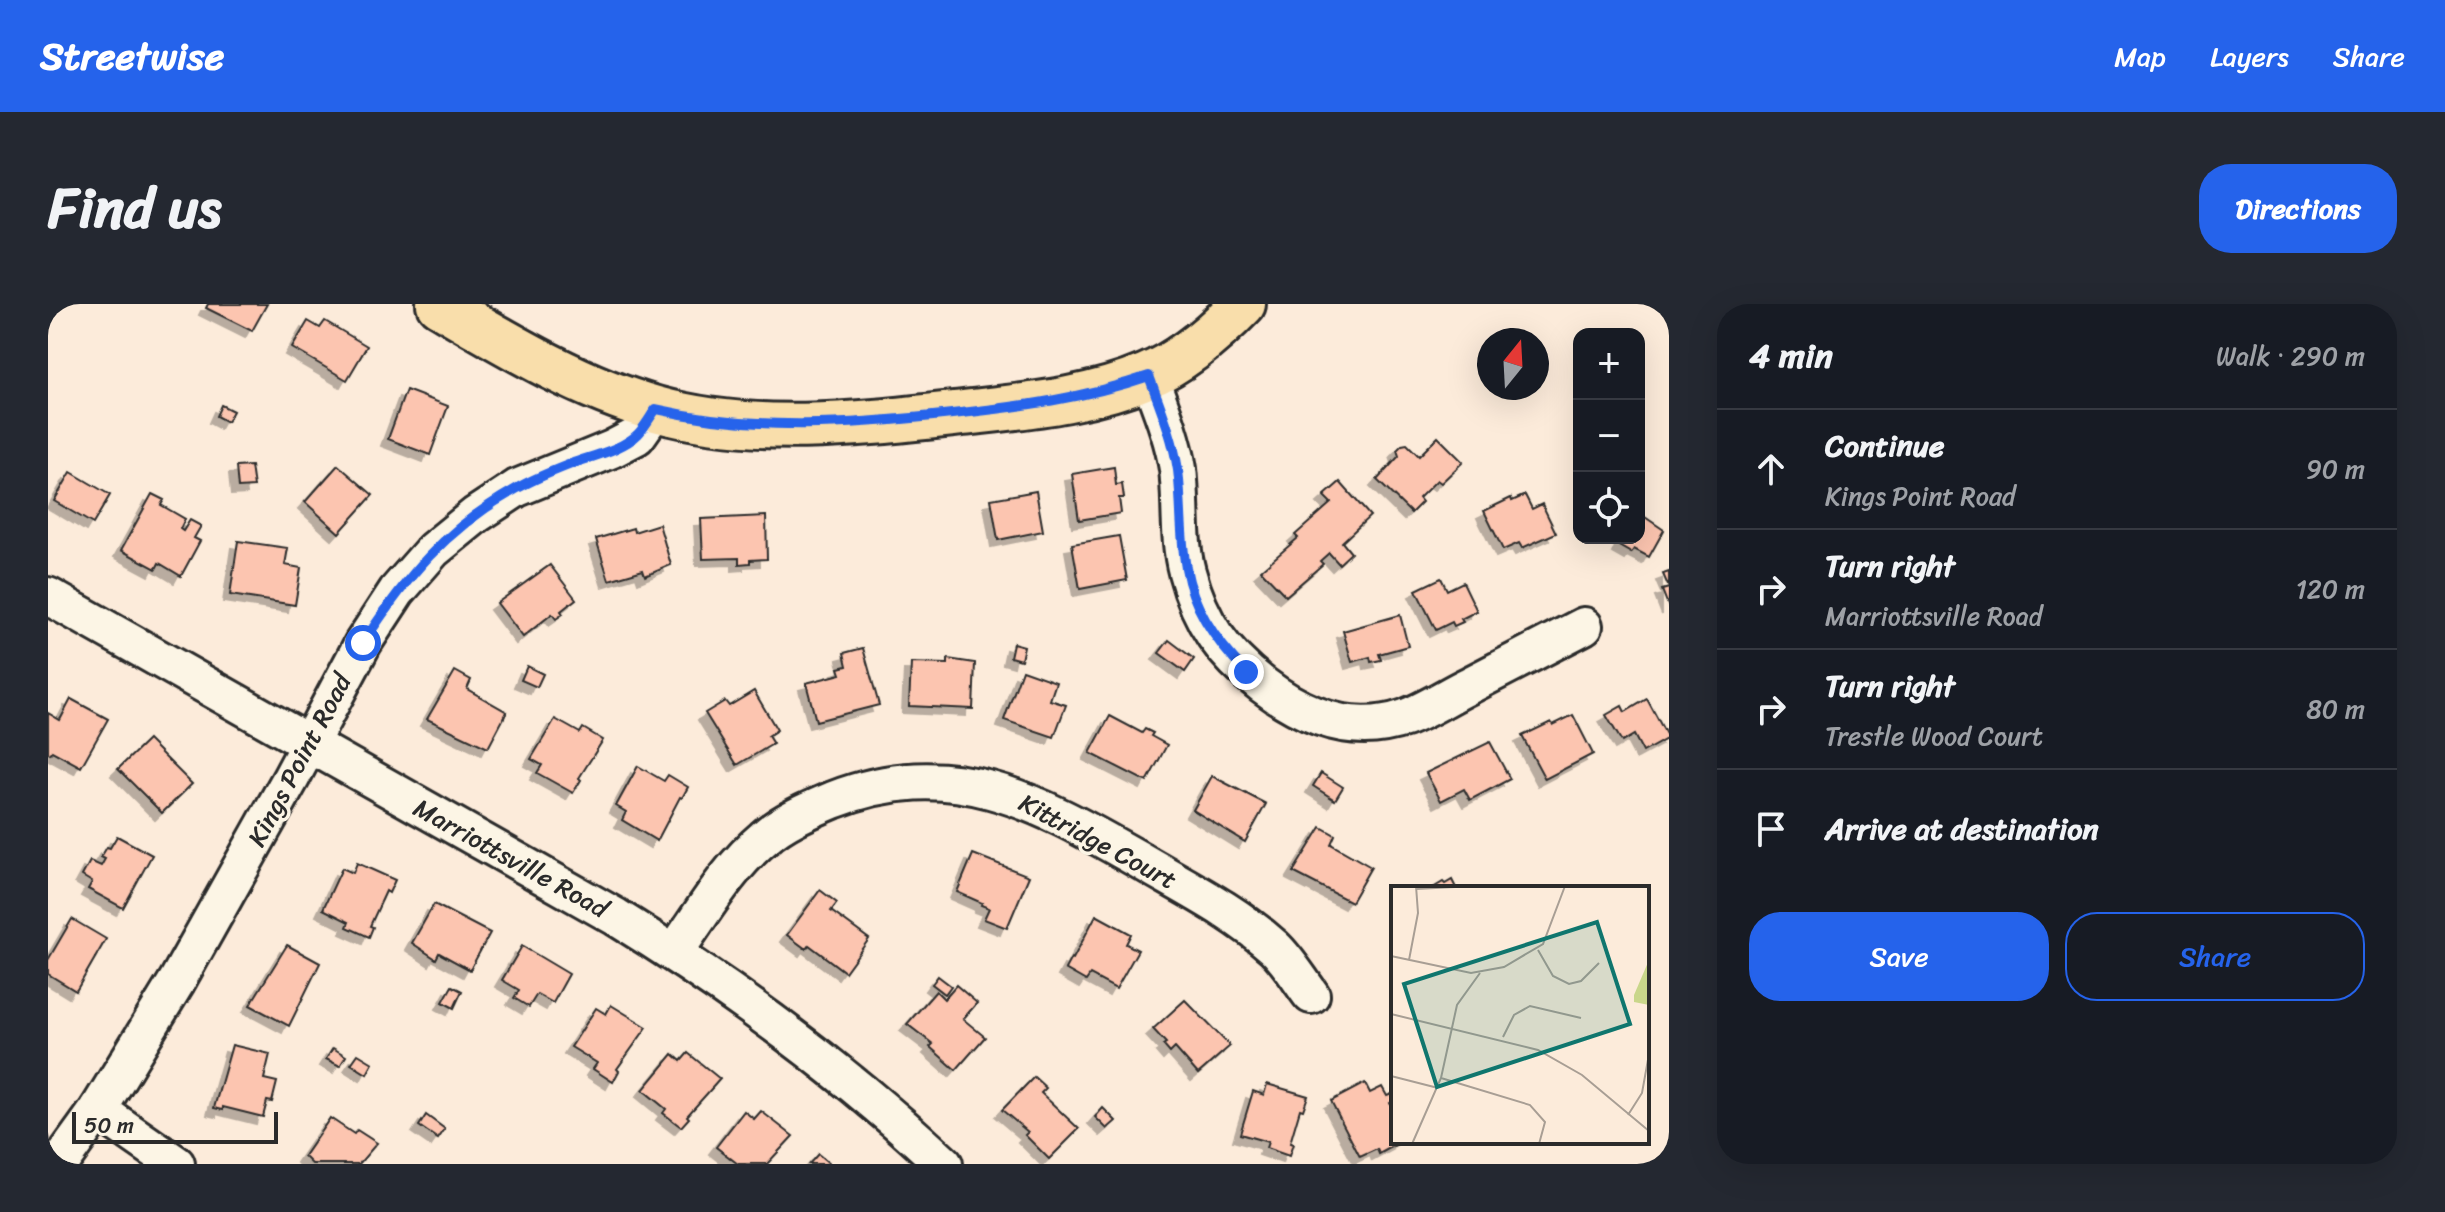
<!DOCTYPE html>
<html lang="en">
<head>
<meta charset="utf-8">
<style>
  :root { --surface:#171b24; --page:#242831; --text:#f1f3f6; --muted:#9ea1a6; --line:#363941; --accent:#2563eb }
  body { margin:0; font-family:Sriracha,sans-serif; background:var(--page); color:var(--text) }
  .controls { position:absolute; right:24px; top:24px; display:grid; overflow:hidden; border-radius:16px; box-shadow:0 8px 32px #0002 }
  .controls button { width:72px; height:72px; display:grid; place-items:center; padding:0; border:0; border-bottom:2px solid var(--line); background:var(--surface); color:var(--text); font:40px sans-serif }
  .compass { position:absolute; left:1429px; top:24px; width:72px; height:72px; border-radius:50%; background:var(--surface); box-shadow:0 8px 32px #0002; rotate:18deg }
  .scale { position:absolute; left:24px; bottom:20px; width:206px; box-sizing:border-box; padding-left:8px; border:4px solid #2b2b2b; border-top:0; font-size:22px; line-height:28px; white-space:nowrap; color:#2b2b2b; -webkit-text-stroke:6px #fcf5e5; paint-order:stroke }
  .stop { position:absolute; width:24px; height:24px; margin:-18px; border:6px solid #2563eb; border-radius:50%; background:#fff }
  .stop.end { background:#2563eb; border-color:#fff; box-shadow:0 2px 8px #0008 }
  .list { margin:0; padding:0; list-style:none }
  h2 { display:flex; justify-content:space-between; align-items:center; height:104px; margin:0; padding:0 32px; font-size:34px }
  h2 small { font-size:26px; font-weight:400; color:var(--muted) }
  .list li { display:grid; grid-template-columns:52px 1fr auto; gap:24px; align-items:center; box-sizing:border-box; height:120px; padding:0 32px; border-top:2px solid var(--line) }
  .list b { display:block; font-size:30px; white-space:nowrap }
  .list p { margin:0; font-size:26px; white-space:nowrap; color:var(--muted) }
  .list em { font-size:26px; font-style:normal; color:var(--muted) }
  .actions { display:flex; gap:16px; padding:24px 32px }
  .actions a { flex:1; padding:18px 0; border:2px solid var(--accent); border-radius:32px; text-align:center; font-size:28px; color:var(--accent) }
  .actions .main { background:var(--accent); color:#fff }
  .icon { flex:none; width:44px; height:44px; fill:none; stroke:currentColor; stroke-width:2; stroke-linecap:round; stroke-linejoin:round }
  .map { position:relative; flex:none; width:1621px; height:860px; overflow:hidden; border-radius:32px }
  header { display:flex; align-items:center; gap:48px; box-sizing:border-box; height:112px; padding:0 40px; background:var(--accent); color:#fff }
  header strong { font-size:38px }
  nav { display:flex; gap:44px; margin-inline-start:auto; font-size:28px }
  .intro { display:flex; align-items:center; justify-content:space-between; box-sizing:border-box; height:192px; padding:0 48px }
  h1 { margin:0; font-size:56px }
  .button { padding:20px 36px; border-radius:32px; background:var(--accent); color:#fff; font-size:28px; font-weight:700 }
  main { display:flex; gap:48px; padding:0 48px }
  aside { flex:1; background:var(--surface); border-radius:32px; box-shadow:0 8px 32px #0002 }
  .map>svg:first-child { display:block }
  .building { fill:#fcc5b0; stroke:#2b2b2b; stroke-width:2; filter:url(#shadow) }
  .lines { fill:none; stroke-linecap:round; stroke-linejoin:round }
  .minor-casing { stroke:#2b2b2b; stroke-width:42 }
  .major-casing { stroke:#2b2b2b; stroke-width:50 }
  .minor { stroke:#fcf5e5; stroke-width:36 }
  .major { stroke:#f9deab; stroke-width:44 }
  .route { stroke:#2563eb; stroke-width:10 }
  .labels { text-anchor:middle; stroke-width:7; stroke-linejoin:round; paint-order:stroke }
  .street-label { font-size:26px; fill:#2b2b2b; stroke:#fcf5e5 }
  .inset-road { fill:none; stroke:#a89e94; stroke-width:2 }
  .view { fill:#0f766e; fill-opacity:0.15; stroke:#0f766e; stroke-width:4 }
  .inset-edge { fill:none; stroke:#2b2b2b; stroke-width:4 }
</style>
</head>
<body>
<header>
<strong>Streetwise</strong>
<nav><a>Map</a><a>Layers</a><a>Share</a></nav>
</header>
<div class="intro"><h1>Find us</h1><a class="button">Directions</a></div>
<main>
<div class="map">
<svg width="1621" height="860" viewBox="0 0 1621 860">
  <defs>
    <filter id="shadow"><feDropShadow dx="-7" dy="7" stdDeviation="0" flood-color="#0004"/></filter>
  </defs>
  <rect width="100%" height="100%" fill="#fcebda"/>
  <filter id="ink" filterUnits="userSpaceOnUse"><feTurbulence type="fractalNoise" baseFrequency=".0125" numOctaves="2"/><feDisplacementMap in="SourceGraphic" scale="16" xChannelSelector="R" yChannelSelector="G"/><feConvolveMatrix kernelMatrix="1 2 1 2 8 2 1 2 1" color-interpolation-filters="sRGB"/></filter>
  <g filter="url(#ink)">
    <!-- building -->
    <g class="building">
      <path d="M160,0H219L204,27L158,4Z"/>
      <path d="M260,17L272,24L277,17L319,42L299,76L244,44Z"/>
      <path d="M358,86L400,102L382,151L340,135Z"/>
      <path d="M173,101L185,107L179,118L168,112Z"/>
      <path d="M1390,133L1415,158L1393,179L1389,176L1371,194L1374,198L1363,209L1329,176L1351,152L1349,146L1354,141L1359,140L1371,152Z"/>
      <path d="M290,161L325,191L291,229L257,198Z"/>
      <path d="M203,162L206,183L190,184L188,163Z"/>
      <path d="M1066,163L1068,181L1074,180L1076,194H1071L1073,209L1031,216L1024,170Z"/>
      <path d="M23,168L62,191L45,220L6,197Z"/>
      <path d="M1292,178L1322,212L1294,238L1303,249L1291,260L1281,249L1272,257L1275,260L1238,292L1213,266L1250,234L1247,231L1283,199L1276,192Z"/>
      <path d="M988,187L995,227L950,236L943,195Z"/>
      <path d="M104,190L116,196L113,201L137,215L132,225L135,227L142,216L153,222L146,234L152,237L133,272L111,259L108,265L73,246Z"/>
      <path d="M1477,191L1484,205L1494,200L1508,229L1474,244L1471,239L1455,246L1436,207L1463,194L1464,197Z"/>
      <path d="M1591,209L1616,226L1601,253L1586,245L1583,249L1571,242L1574,236L1571,234H1591Z"/>
      <path d="M718,212L719,255L702,256V259L691,260V254L655,255L653,215Z"/>
      <path d="M611,220L623,261L597,272L595,266L561,276L548,235L585,224L586,228Z"/>
      <path d="M1071,232L1079,276L1032,285L1024,240Z"/>
      <path d="M190,237L240,244L237,261L253,264L247,301L182,291Z"/>
      <path d="M502,261L528,295L513,307L515,310L508,315L504,310L475,333L449,299Z"/>
      <path d="M1621,268V304L1614,286L1621,284L1615,270Z"/>
      <path d="M1393,274L1399,286L1415,278L1429,307L1413,315L1415,318L1406,322L1404,318L1388,326L1368,286Z"/>
      <path d="M1352,311L1360,342L1331,350L1333,356L1323,358L1322,353L1304,358L1295,327Z"/>
      <path d="M1121,336L1146,355L1137,368L1111,349Z"/>
      <path d="M965,339L976,342L973,356L962,353Z"/>
      <path d="M815,344L831,401L768,417L758,379L793,370L791,364L799,362L796,349Z"/>
      <path d="M900,355L927,359L925,405L861,402L863,359L900,360Z"/>
      <path d="M479,362L495,370L489,383L473,376Z"/>
      <path d="M974,366L1008,378L1002,396L1018,401L1006,433L956,416Z"/>
      <path d="M407,367L423,376L419,385L459,408L440,444L379,415Z"/>
      <path d="M706,387L729,426L720,432L725,440L689,461L657,409L677,397L681,402Z"/>
      <path d="M23,395L60,415L33,463L4,447L2,450L0,449V409L12,416Z"/>
      <path d="M1599,395L1620,434L1595,448L1586,431L1574,438L1558,411L1574,402L1577,408Z"/>
      <path d="M1525,411L1545,450L1497,475L1474,432L1503,418L1505,421Z"/>
      <path d="M1062,412L1094,429L1097,425L1105,429L1103,432L1119,441L1099,478L1042,449Z"/>
      <path d="M507,415L532,429L535,424L555,436L531,474L533,476L525,489L489,469L494,461L483,455Z"/>
      <path d="M100,436L144,480L114,509L70,465Z"/>
      <path d="M1442,438L1462,475L1422,496L1416,485L1393,497L1378,469Z"/>
      <path d="M590,462L616,477L620,471L640,483L634,494L632,493L609,537L574,516L578,508L568,502Z"/>
      <path d="M1273,469L1295,483L1287,496L1265,482Z"/>
      <path d="M1164,472L1218,500L1197,538L1145,506Z"/>
      <path d="M1273,523L1287,531L1283,540L1323,563L1303,598L1245,568Z"/>
      <path d="M69,532L104,551L75,604L40,585L44,578L34,572L42,557L53,562L57,555L53,553L59,543L62,544Z"/>
      <path d="M925,550L981,572L959,624L936,615L941,604L933,601L934,599L909,588Z"/>
      <path d="M309,559L347,576L341,589L338,587L322,622L325,623L321,633L299,623L301,618L275,605L294,564L305,569Z"/>
      <path d="M1404,576L1408,584H1385L1395,578L1397,580Z"/>
      <path d="M772,586L789,599L783,607L821,635L797,668L761,641L758,645L739,631Z"/>
      <path d="M386,600L442,629L422,666L391,649L388,655L364,639Z"/>
      <path d="M1048,611L1083,630L1078,640L1090,646L1068,685L1042,671L1038,677L1017,665L1023,654L1025,655Z"/>
      <path d="M24,615L58,635L28,687L0,670V656Z"/>
      <path d="M239,641L272,659L241,722L202,701Z"/>
      <path d="M474,642L521,670L505,699L489,690L481,703L466,694L471,686L454,676Z"/>
      <path d="M890,672L903,682L897,690L884,680Z"/>
      <path d="M908,681L929,699L915,715L937,733L908,766L882,743L885,740L859,720L888,687L896,695Z"/>
      <path d="M404,682L414,687L406,704L395,698Z"/>
      <path d="M1137,696L1182,742L1150,770L1127,744L1122,749L1115,741L1118,739L1105,725Z"/>
      <path d="M563,701L599,723L569,765L571,767L565,778L545,765L549,759L523,743L548,704L558,710Z"/>
      <path d="M184,741L222,750L216,775L229,778L224,798L219,797L215,813L175,803V806L166,804Z"/>
      <path d="M285,744L298,752L292,762L278,755Z"/>
      <path d="M640,749L672,775L639,812L641,814L633,823L615,809L618,805L595,786L625,750L633,757Z"/>
      <path d="M310,750L325,759L319,770L303,760Z"/>
      <path d="M986,773L998,784L993,789L1031,825L1001,855L977,831L980,828L954,806Z"/>
      <path d="M1317,779L1322,789L1334,783L1339,792L1344,790L1345,797L1342,799L1345,805V838H1353L1331,850L1329,845L1312,853L1283,797Z"/>
      <path d="M1219,780L1260,792L1255,806L1252,805L1242,839L1245,840L1241,852L1218,844L1220,838L1192,830L1205,787L1216,791Z"/>
      <path d="M1055,804L1068,817L1059,825L1047,813Z"/>
      <path d="M696,807L706,815L713,807L745,832L719,860H690L668,843Z"/>
      <path d="M378,811L397,825L390,835L371,822Z"/>
      <path d="M282,814L306,830L309,826L329,839L311,860H264L256,852Z"/>
      <path d="M770,850L782,860H761Z"/>
    </g>
    <g class="lines">
      <!-- minor casing -->
      <g class="minor-casing">
        <g id="minor">
          <path d="M1101,72C1112,102 1125,133 1130,165C1134,198 1130,235 1139,268C1152,318 1175,350 1215,381C1257,413 1305,432 1357,414C1379,406 1401,391 1422,381C1460,361 1498,342 1536,322"/>
          <path d="M0,292L568,613C685,685 795,766 896,860"/>
          <path d="M626,649C654,610 679,565 716,534C735,517 761,506 785,496C903,450 986,496 1088,554C1135,582 1185,606 1226,643C1240,656 1251,675 1263,691"/>
          <path d="M50,806L128,860"/>
          <path d="M11,860L50,806L129,677L243,474L315,339L349,287L385,246L428,211L469,184L564,145L589,132L608,105"/>
        </g>
      </g>
      <!-- major casing -->
      <g class="major-casing">
        <path id="major" d="M391,0C459,40 532,84 608,105C708,133 814,120 915,109C976,102 1041,97 1099,72C1135,57 1168,28 1195,0"/>
      </g>
      <!-- minor -->
      <use href="#minor" class="minor"/>
      <!-- major -->
      <use href="#major" class="major"/>
    </g>
  </g>
  <g class="lines" filter="url(#ink)">
    <!-- route -->
    <path class="route" d="M315,339C359,272 397,225 468,185C485,175 505,167 523,160C544,152 574,146 590,130C597,123 602,113 608,105C707,128 804,121 904,110C971,103 1037,94 1101,72C1112,102 1125,133 1130,166C1134,198 1132,231 1138,264C1145,305 1169,339 1198,368"/>
  </g>
  <g class="labels">
    <!-- street labels -->
    <g class="street-label">
      <text transform="translate(251 456) rotate(-62)" y="9">Kings Point Road</text>
      <text transform="translate(1050 537) rotate(28)" y="9">Kittridge Court</text>
      <text transform="translate(463 554) rotate(29)" y="9">Marriottsville Road</text>
    </g>
  </g>
  <!-- overview -->
  <g transform="translate(1343 582)">
    <rect width="258" height="258" fill="#fcebda"/>
    <path d="M258,74V119L243,116V109Z" fill="#c9d68a"/>
    <path class="inset-road" d="M25,3L84,0M147,64L162,90L178,98L190,95L208,77M0,70L80,87L113,81L152,58L174,0M18,74L27,27L25,0M0,128L147,164L191,189L258,245M112,151L123,129L139,120L190,132M0,190L47,202M50,192L139,219L154,236L148,258M237,229L251,207L258,168M21,258L50,192L66,119L89,87"/>
    <path class="view" d="M206,36L239,138L46,201L13,98Z"/>
    <rect width="258" height="258" class="inset-edge"/>
  </g>
</svg>
<div class="controls">
<button>+</button>
<button>−</button>
<button><svg class="icon" aria-label="locate" viewBox="0 0 24 24"><circle cx="12" cy="12" r="6"/><path d="M12 2v4M12 18v4M2 12h4M18 12h4"/></svg></button>
</div>
<svg class="compass" viewBox="-18 -18 36 36"><path d="M0-13l5 13h-10z" fill="#e53935"/><path d="M0 13l5-13h-10z" fill="#9ea1a6"/></svg>
<div class="scale">50 m</div>
<div class="stop" style="left:315px;top:339px"></div>
<div class="stop end" style="left:1198px;top:368px"></div>
</div>
<aside>
<h2>4 min<small>Walk · 290 m</small></h2>
<ul class="list">
<li><svg class="icon" aria-label="ahead" viewBox="0 0 24 24"><path d="M12 20V5M6 11l6-6 6 6"/></svg><div><b>Continue</b><p>Kings Point Road</p></div><em>90 m</em></li>
<li><svg class="icon" aria-label="right" viewBox="0 0 24 24"><path d="M7 20v-9h11M14 6l5 5-5 5"/></svg><div><b>Turn right</b><p>Marriottsville Road</p></div><em>120 m</em></li>
<li><svg class="icon" aria-label="right" viewBox="0 0 24 24"><path d="M7 20v-9h11M14 6l5 5-5 5"/></svg><div><b>Turn right</b><p>Trestle Wood Court</p></div><em>80 m</em></li>
<li><svg class="icon" aria-label="arrive" viewBox="0 0 24 24"><path d="M6 21V4h12l-3 4 3 4H6"/></svg><div><b>Arrive at destination</b></div></li>
</ul>
<div class="actions"><a class="main">Save</a><a>Share</a></div>
</aside>
</main>
</body>
</html>
